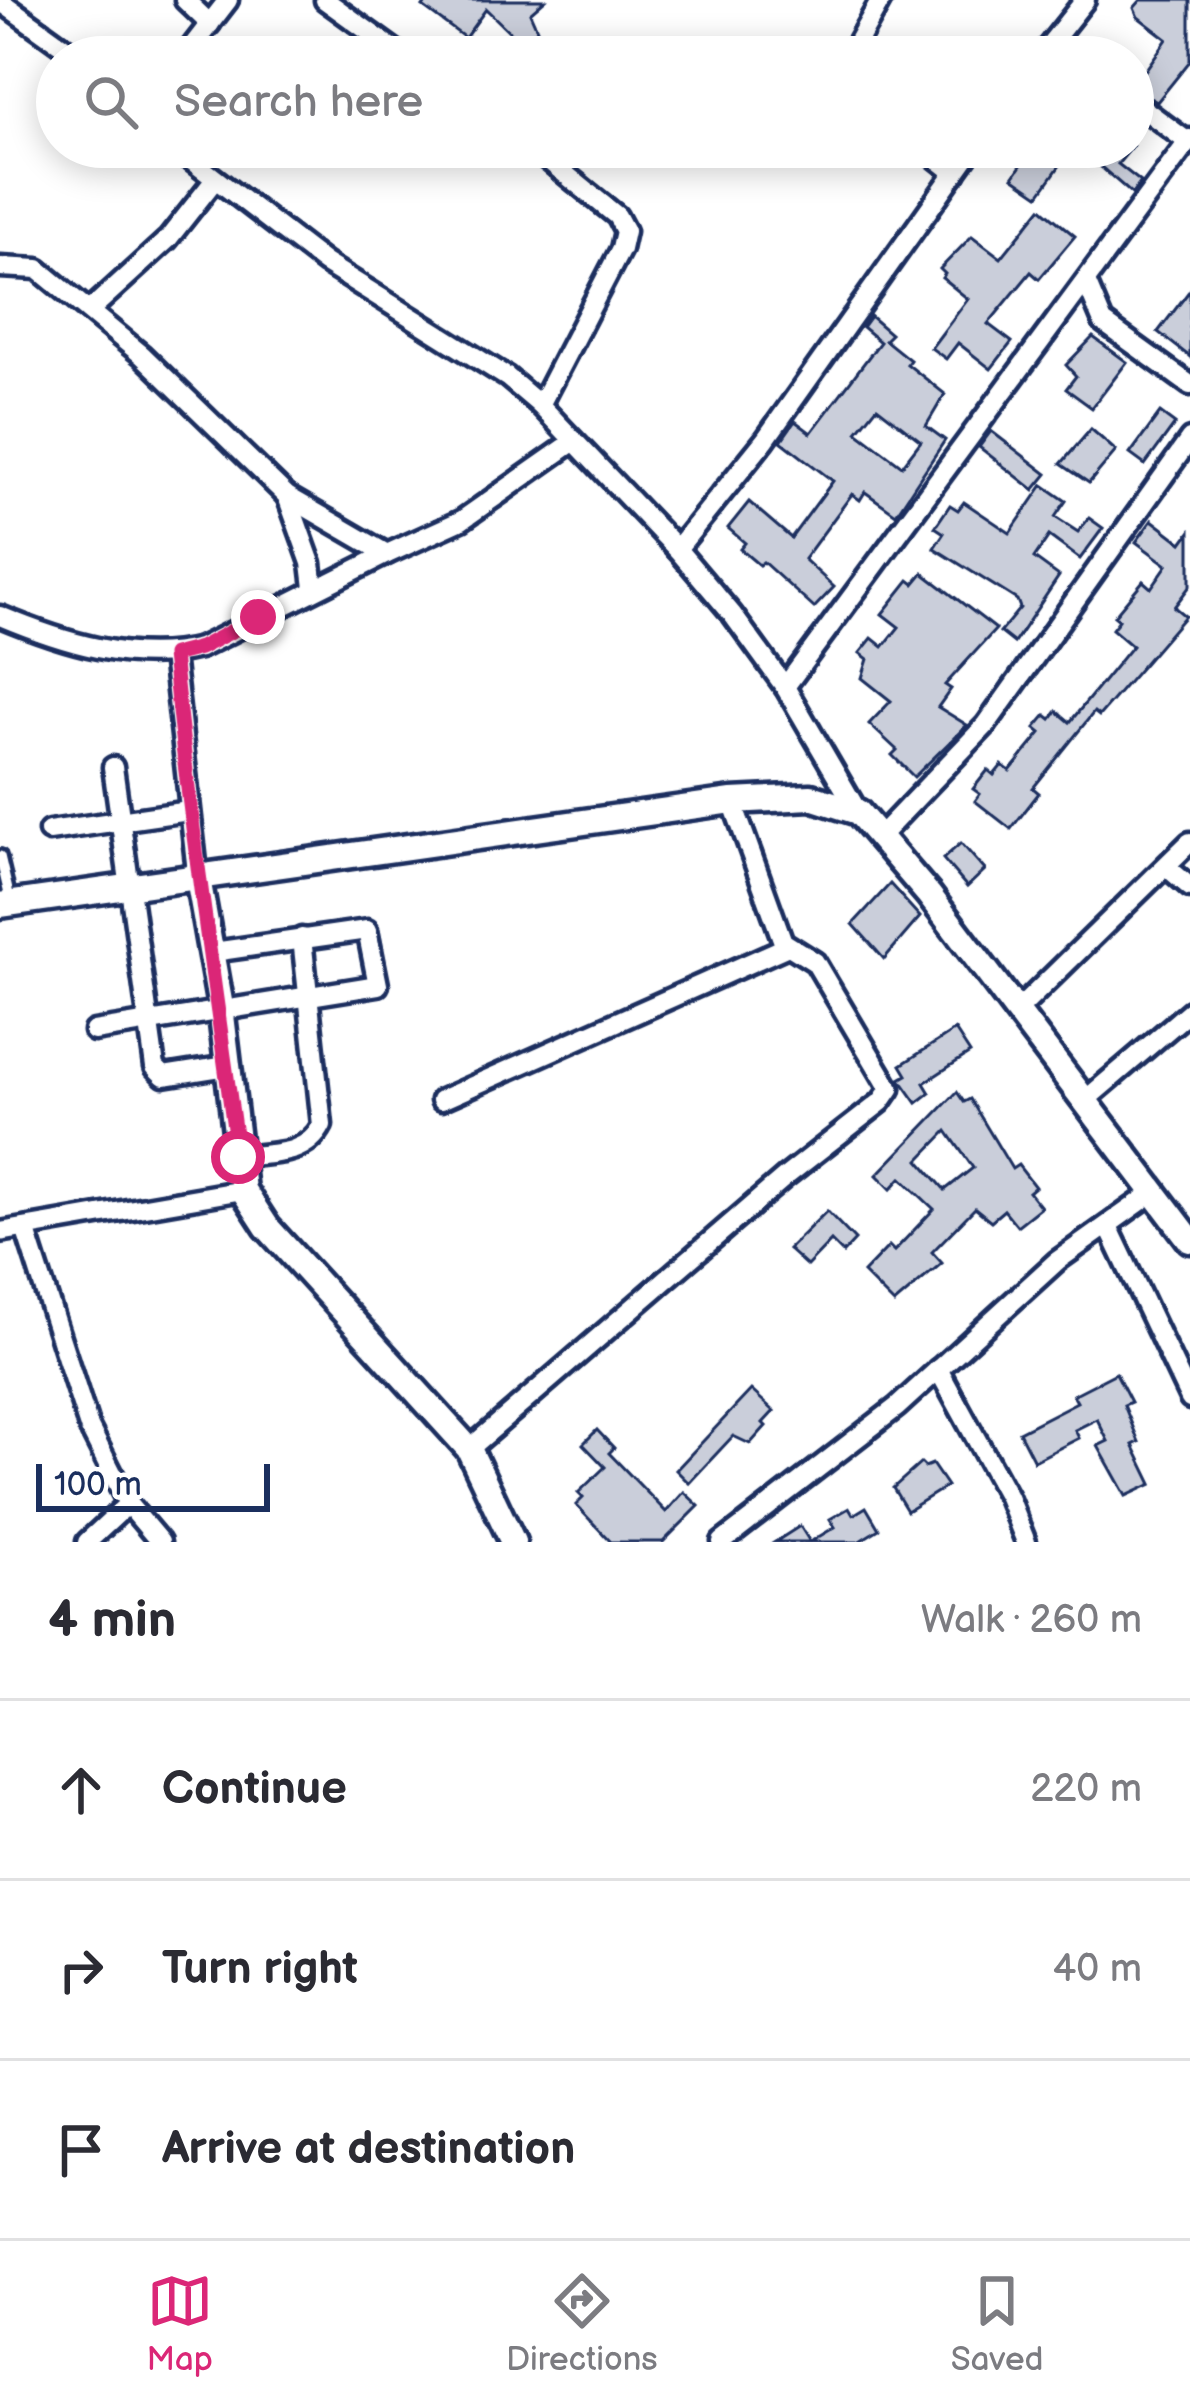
<!DOCTYPE html>
<html lang="en">
<head>
<meta charset="utf-8">
<style>
  :root { --surface:#fff; --page:#f2f2f3; --text:#2b2b33; --muted:#7c7c81; --line:#e1e1e2; --accent:#db2777 }
  body { margin:0; font-family:"Balsamiq Sans",sans-serif; background:var(--page); color:var(--text) }
  .scale { position:absolute; left:36px; bottom:30px; width:234px; box-sizing:border-box; padding-left:12px; border:6px solid #1b2f5e; border-top:0; font-size:33px; line-height:42px; white-space:nowrap; color:#1b2f5e; -webkit-text-stroke:9px #fff; paint-order:stroke }
  .stop { position:absolute; width:36px; height:36px; margin:-27px; border:9px solid #db2777; border-radius:50%; background:#fff }
  .stop.end { background:#db2777; border-color:#fff; box-shadow:0 3px 12px #0008 }
  .list { margin:0; padding:0; list-style:none }
  h2 { display:flex; justify-content:space-between; align-items:center; height:156px; margin:0; padding:0 48px; font-size:51px }
  h2 small { font-size:39px; font-weight:400; color:var(--muted) }
  .list li { display:grid; grid-template-columns:78px 1fr auto; gap:36px; align-items:center; box-sizing:border-box; height:180px; padding:0 48px; border-top:3px solid var(--line) }
  .list b { display:block; font-size:45px; white-space:nowrap }
  .list em { font-size:39px; font-style:normal; color:var(--muted) }
  .icon { flex:none; width:66px; height:66px; fill:none; stroke:currentColor; stroke-width:2; stroke-linecap:round; stroke-linejoin:round }
  .map { position:relative; flex:none; width:1190px; height:1542px; overflow:hidden }
  .search { position:absolute; background:var(--surface); box-shadow:0 6px 30px #0003; left:36px; right:36px; top:36px; height:132px; display:flex; align-items:center; gap:30px; box-sizing:border-box; padding:0 42px; border-radius:66px; color:var(--muted); font-size:45px }
  .sheet { height:696px; background:var(--surface) }
  nav { display:flex; justify-content:space-around; align-items:center; box-sizing:border-box; height:168px; border-top:3px solid var(--line); background:var(--surface); font-size:33px; color:var(--muted) }
  nav a { display:grid; justify-items:center; gap:6px }
  nav .on { color:var(--accent) }
  .map>svg:first-child { display:block }
  .building { fill:#caceda; stroke:#1b2f5e; stroke-width:3; fill-rule:evenodd }
  .lines { fill:none; stroke-linecap:round; stroke-linejoin:round }
  .lane-casing { stroke:#1b2f5e; stroke-width:18 }
  .street-casing { stroke:#1b2f5e; stroke-width:27 }
  .secondary-casing { stroke:#1b2f5e; stroke-width:33 }
  .lane { stroke:#fff; stroke-width:9 }
  .street { stroke:#fff; stroke-width:18 }
  .secondary { stroke:#fff; stroke-width:24 }
  .route { stroke:#db2777; stroke-width:15 }
</style>
</head>
<body>
<div class="map">
<svg width="1190" height="1542" viewBox="0 0 1190 1542">
  <rect width="100%" height="100%" fill="#fff"/>
  <filter id="ink" filterUnits="userSpaceOnUse"><feTurbulence type="fractalNoise" baseFrequency=".00833" numOctaves="2"/><feDisplacementMap in="SourceGraphic" scale="24" xChannelSelector="R" yChannelSelector="G"/><feConvolveMatrix kernelMatrix="1 2 1 2 8 2 1 2 1" color-interpolation-filters="sRGB"/></filter>
  <g filter="url(#ink)">
    <!-- building -->
    <g class="building">
      <path d="M428,0H545L530,13L537,29L524,46L486,9L465,38L423,7Z"/>
      <path d="M1141,0H1190V61L1157,102L1133,88L1167,39L1138,17L1134,8Z"/>
      <path d="M1034,147H1073L1039,195L1013,177Z"/>
      <path d="M1078,147H1132L1118,164L1141,182L1132,194Z"/>
      <path d="M1041,208L1075,236L1039,279L1031,272L988,324L1012,342L991,369L958,343L946,359L931,348L968,299L942,278L945,274L940,269L972,236L1001,258Z"/>
      <path d="M1190,290V357L1158,332Z"/>
      <path d="M870,316L891,334L885,340L910,360L907,364L945,394L926,426L945,440L896,514L865,492L860,500L852,494L804,559L834,587L814,608L763,562L759,565L740,549L745,543L728,528L749,502L791,538L833,481L781,441L795,421L811,433L880,342L862,327ZM877,407L921,441L902,466L857,432Z"/>
      <path d="M1093,337L1127,362L1092,408L1066,389L1076,376L1066,365Z"/>
      <path d="M1160,413L1175,424L1145,465L1130,454Z"/>
      <path d="M1091,429L1116,451L1089,483L1061,464Z"/>
      <path d="M991,431L1047,474L1034,490L979,447Z"/>
      <path d="M1043,485L1066,501L1055,517L1078,532L1089,518L1103,528L1080,559L1049,536L1034,558L1059,576L1014,643L1000,632L1020,608L1017,600L934,548L944,533L935,527L950,505L958,510L964,502L1010,533Z"/>
      <path d="M1152,520L1182,543L1190,532V586L1174,607L1185,616L1099,716L1094,712L1033,788L1039,793L1011,829L975,801L980,794L973,789L988,770L994,775L1002,765L1010,771L1041,733L1035,728L1046,715L1051,719L1057,711L1070,722L1132,646L1112,629L1119,620L1114,616L1143,581L1151,588L1167,565L1136,542Z"/>
      <path d="M923,573L996,629L945,685L951,689L938,707L967,725L914,777L892,755L897,750L869,724L891,701L862,678L868,659L860,653L872,638L883,647L899,627L882,614L909,580L914,584Z"/>
      <path d="M961,843L985,870L967,887L943,859Z"/>
      <path d="M890,884L920,917L884,959L853,924Z"/>
      <path d="M955,1030L970,1053L924,1083L930,1093L917,1103L900,1079L907,1075L901,1065Z"/>
      <path d="M957,1092L964,1102L970,1099L1012,1169L1018,1165L1035,1187L1029,1192L1041,1207L1017,1226L1004,1210L991,1221L975,1208L932,1252L942,1263L894,1304L863,1273L889,1246L894,1251L934,1209L901,1178L891,1189L877,1175ZM947,1131L973,1168L945,1190L919,1160Z"/>
      <path d="M827,1211L855,1240L843,1253L831,1241L807,1266L788,1249Z"/>
      <path d="M1116,1373L1131,1402L1124,1405L1139,1442L1133,1445L1152,1484L1126,1496L1098,1446L1108,1441L1097,1419L1075,1430L1079,1438L1034,1461L1019,1432L1077,1402L1073,1395Z"/>
      <path d="M751,1390L774,1411L763,1423L766,1426L750,1444L733,1436L689,1483L676,1470Z"/>
      <path d="M597,1430L614,1448L609,1453L666,1512L684,1492L699,1506L663,1542H611L576,1505L583,1498L578,1493L605,1467L583,1444Z"/>
      <path d="M921,1463L925,1467L932,1464L947,1486L907,1511L893,1488Z"/>
      <path d="M866,1507L879,1529L858,1542H775L800,1526L810,1542L835,1527L830,1519L849,1508L853,1515Z"/>
    </g>
    <g class="lines">
      <!-- lane casing -->
      <g class="lane-casing">
        <path id="lane" d="M0,856L11,903"/>
      </g>
      <!-- street casing -->
      <g class="street-casing">
        <g id="street">
          <path d="M185,0L210,24"/>
          <path d="M325,0L404,57"/>
          <path d="M0,1L78,57"/>
          <path d="M1053,41L1075,57"/>
          <path d="M184,57L228,0"/>
          <path d="M849,57L881,0"/>
          <path d="M1040,57L1085,0"/>
          <path d="M1133,101L1188,142"/>
          <path d="M174,147L325,263L507,377L540,405L677,549L732,614L785,687L858,812"/>
          <path d="M532,147L617,216L625,231L621,249L540,405"/>
          <path d="M922,147L955,173"/>
          <path d="M0,267L38,269L142,355L287,496L387,554L462,520L573,442"/>
          <path d="M1087,284L1103,322L1190,385"/>
          <path d="M89,311L168,239L213,182"/>
          <path d="M287,496L311,563L314,588"/>
          <path d="M677,549L765,440L973,147"/>
          <path d="M0,616C62,642 133,665 200,648L387,554"/>
          <path d="M173,655L197,872"/>
          <path d="M785,687L1190,139"/>
          <path d="M113,767L155,1067L164,1076L227,1066"/>
          <path d="M49,831L189,811"/>
          <path d="M880,836L986,725L1190,439"/>
          <path d="M1168,868L1190,887"/>
          <path d="M1017,1011L1190,842"/>
          <path d="M94,1031L378,985L367,930L213,952"/>
          <path d="M441,1100L788,946"/>
          <path d="M1083,1102L1190,1011"/>
          <path d="M238,1157C270,1153 306,1157 322,1125L302,938"/>
          <path d="M1108,1226L1190,1399"/>
          <path d="M25,1228L89,1427L128,1504L87,1542"/>
          <path d="M0,1232L243,1190"/>
          <path d="M938,1369L1008,1497L1026,1542"/>
          <path d="M469,1449L785,1177L881,1102L890,1089L815,962L783,942L732,801"/>
          <path d="M128,1504L160,1542"/>
          <path d="M722,1542L897,1407L1057,1261L1151,1194"/>
        </g>
      </g>
      <!-- secondary casing -->
      <g class="secondary-casing">
        <g id="secondary">
          <path d="M197,872L221,1007L243,1190L267,1227L469,1449L513,1542"/>
          <path d="M0,905L732,801L811,797L858,812L929,895L1190,1240"/>
        </g>
      </g>
      <!-- lane -->
      <use href="#lane" class="lane"/>
      <!-- street -->
      <use href="#street" class="street"/>
      <!-- secondary -->
      <use href="#secondary" class="secondary"/>
    </g>
  </g>
  <g class="lines" filter="url(#ink)">
    <!-- route -->
    <path class="route" d="M238,1157C215,989 190,823 173,655L200,648L258,617"/>
  </g>
</svg>
<div class="scale">100 m</div>
<div class="stop" style="left:238px;top:1157px"></div>
<div class="stop end" style="left:258px;top:617px"></div>
<div class="search"><svg class="icon" aria-label="search" viewBox="0 0 24 24"><circle cx="10" cy="10" r="6"/><path d="M15 15l6 6"/></svg>Search here</div>
</div>
<section class="sheet">
<h2>4 min<small>Walk · 260 m</small></h2>
<ul class="list">
<li><svg class="icon" aria-label="ahead" viewBox="0 0 24 24"><path d="M12 20V5M6 11l6-6 6 6"/></svg><div><b>Continue</b></div><em>220 m</em></li>
<li><svg class="icon" aria-label="right" viewBox="0 0 24 24"><path d="M7 20v-9h11M14 6l5 5-5 5"/></svg><div><b>Turn right</b></div><em>40 m</em></li>
<li><svg class="icon" aria-label="arrive" viewBox="0 0 24 24"><path d="M6 21V4h12l-3 4 3 4H6"/></svg><div><b>Arrive at destination</b></div></li>
</ul>
</section>
<nav>
<a class="on"><svg class="icon" aria-label="map" viewBox="0 0 24 24"><path d="M3 6l6-2 6 2 6-2v14l-6 2-6-2-6 2zM9 4v14M15 6v14"/></svg>Map</a>
<a><svg class="icon" aria-label="directions" viewBox="0 0 24 24"><path d="M12 3l9 9-9 9-9-9zM9 14v-3h6M13 9l2 2-2 2"/></svg>Directions</a>
<a><svg class="icon" aria-label="saved" viewBox="0 0 24 24"><path d="M7 4h10v16l-5-4-5 4z"/></svg>Saved</a>
</nav>
</body>
</html>
